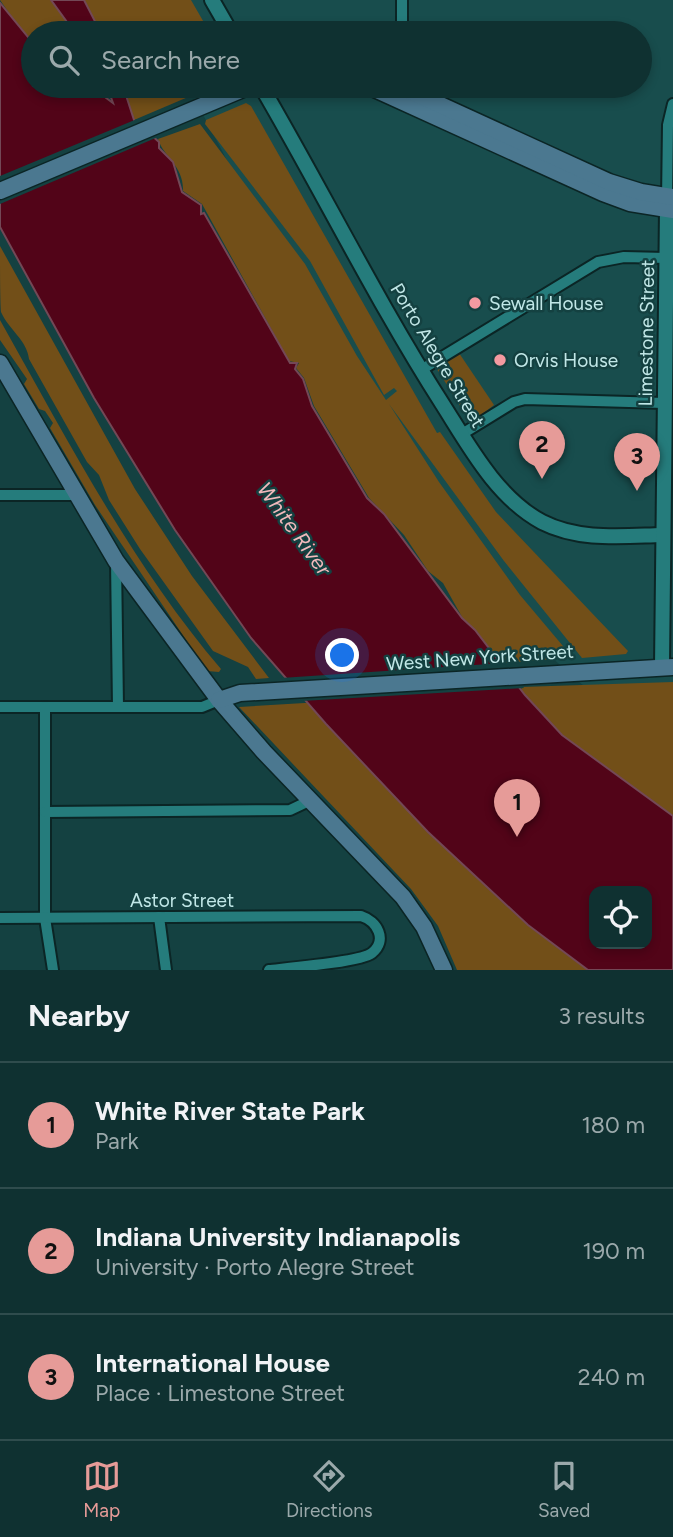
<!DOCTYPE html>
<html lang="en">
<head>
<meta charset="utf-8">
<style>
  :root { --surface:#0f3131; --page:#183939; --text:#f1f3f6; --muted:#9ba9ab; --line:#2f4c4d; --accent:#e69b98 }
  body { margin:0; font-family:Figtree,sans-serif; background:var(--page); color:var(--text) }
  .controls { position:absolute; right:21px; bottom:21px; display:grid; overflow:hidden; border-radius:14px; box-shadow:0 4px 10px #0003 }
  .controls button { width:63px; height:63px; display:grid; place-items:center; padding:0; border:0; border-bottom:2px solid var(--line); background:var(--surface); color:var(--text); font:35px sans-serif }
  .you { position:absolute; left:343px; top:656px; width:24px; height:24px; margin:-18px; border:5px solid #fff; border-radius:50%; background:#1a73e8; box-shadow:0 0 0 10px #1a73e833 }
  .badge { display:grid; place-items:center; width:46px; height:46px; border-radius:50%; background:var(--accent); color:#111; font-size:23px; font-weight:700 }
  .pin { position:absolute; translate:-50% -58px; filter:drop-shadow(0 2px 4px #0008) }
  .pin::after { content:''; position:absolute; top:37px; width:24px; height:21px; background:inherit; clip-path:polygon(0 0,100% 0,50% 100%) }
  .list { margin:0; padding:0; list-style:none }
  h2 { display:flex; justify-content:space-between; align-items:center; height:91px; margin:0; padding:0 28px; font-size:30px }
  h2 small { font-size:23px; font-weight:400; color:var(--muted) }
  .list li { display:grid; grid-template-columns:46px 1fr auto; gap:21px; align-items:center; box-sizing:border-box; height:126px; padding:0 28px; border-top:2px solid var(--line) }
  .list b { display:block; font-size:26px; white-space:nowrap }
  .list p { margin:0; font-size:23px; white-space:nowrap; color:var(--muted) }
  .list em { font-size:23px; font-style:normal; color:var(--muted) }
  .icon { flex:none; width:38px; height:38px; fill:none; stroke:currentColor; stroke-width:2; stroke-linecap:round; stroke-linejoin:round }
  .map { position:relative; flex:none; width:673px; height:970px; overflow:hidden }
  .search { position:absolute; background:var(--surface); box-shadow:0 4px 10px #0003; left:21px; right:21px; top:21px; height:77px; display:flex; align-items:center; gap:18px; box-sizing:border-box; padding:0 24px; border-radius:38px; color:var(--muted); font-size:26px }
  .sheet { height:469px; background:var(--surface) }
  nav { display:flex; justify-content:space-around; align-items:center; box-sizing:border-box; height:98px; border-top:2px solid var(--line); background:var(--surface); font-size:19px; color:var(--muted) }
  nav a { display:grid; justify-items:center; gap:4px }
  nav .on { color:var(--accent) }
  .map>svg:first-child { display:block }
  .built { fill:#184d4d }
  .green { fill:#724f18; fill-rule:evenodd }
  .water { fill:#520418; stroke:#734856; stroke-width:2; fill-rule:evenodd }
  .pier { fill:#144141 }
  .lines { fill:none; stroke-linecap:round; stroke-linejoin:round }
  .minor-casing { stroke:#0b2525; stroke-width:14 }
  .tertiary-casing { stroke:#0b2525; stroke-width:18 }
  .secondary-casing { stroke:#0b2525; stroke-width:19 }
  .minor { stroke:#257c7c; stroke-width:10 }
  .tertiary { stroke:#257c7c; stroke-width:14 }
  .secondary { stroke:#4b7890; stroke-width:16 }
  .poi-dot { fill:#f49aa1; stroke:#144141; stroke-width:2.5 }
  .labels { text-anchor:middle; stroke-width:5; stroke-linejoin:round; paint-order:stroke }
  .poi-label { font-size:19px; fill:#c1e7e7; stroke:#144141; text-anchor:start }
  .street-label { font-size:19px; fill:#c1e7e7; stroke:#144141 }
  .water-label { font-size:21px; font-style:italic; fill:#f2b9bc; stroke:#144141 }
</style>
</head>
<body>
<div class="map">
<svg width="673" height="970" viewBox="0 0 673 970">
  <rect width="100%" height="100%" fill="#144141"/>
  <!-- built -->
  <path class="built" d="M143,0H673V765L497,609L326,349L188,86H640V33H160Z"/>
  <!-- green -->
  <g class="green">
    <path d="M0,0H51L75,33H33V43L25,36Z"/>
    <path d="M84,0H191L210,33H101Z"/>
    <path d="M123,86H214L134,120Z"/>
    <path d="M246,103L251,106L437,433L440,432L496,512L628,651L626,654L582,658L504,561L389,404L439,482L520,595L573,658L501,663L462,617L443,583L428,571L404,535L369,498L314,406L304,378L296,368L299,363L289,361L202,204L183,191C184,166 164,158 158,139L200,124L305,264L357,356L386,400L397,391L394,388L384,395L310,261L205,124L206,120Z"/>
    <path d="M0,246L135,489L192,576L269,678L256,679L248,667L213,651L140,549L109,500L99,475L87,462L29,359C27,340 9,330 1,312C0,298 0,262 0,246Z"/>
    <path d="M0,320C67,439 132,565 221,669L219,672L207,671L95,505L50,428L53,423L45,411L39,409L24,384L27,379L0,340Z"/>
    <path d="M459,353L494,405L471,423L435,366Z"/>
    <path d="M673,682V970H457L438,926L411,889L239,707L522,690L521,687ZM594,891H647V944H594Z"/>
  </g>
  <!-- water -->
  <g class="water">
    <path d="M51,0H84L101,33H75Z"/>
    <path d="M0,3L33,43V86H90L113,103L107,86H123L134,120L159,142V148L173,162L182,192L201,205V214L204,213L290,363H297L295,369L303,379L312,406L367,498L384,514L462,618L475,630L525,695L562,735L673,816V970H588L528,925L428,832L326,724L251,638L175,530L94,398L0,227ZM594,891H647V944H594Z"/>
  </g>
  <!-- pier -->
  <g class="pier">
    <path d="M137,119L158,137L0,204V176Z"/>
    <path d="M504,663L524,688L302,701L281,678Z"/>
  </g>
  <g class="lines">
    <!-- minor casing -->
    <g class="minor-casing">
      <g id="minor">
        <path d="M402,0V33"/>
        <path d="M667,200L668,125L673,104"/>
        <path d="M421,370L598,262L624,257L666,258"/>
        <path d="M462,434L514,402L525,399L664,403"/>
        <path d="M0,495H76"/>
        <path d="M116,561L118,707"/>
        <path d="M0,707H202L219,700"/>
        <path d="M45,707V918L53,970"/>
        <path d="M45,812L290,810L309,801"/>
        <path d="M159,917L166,970"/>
        <path d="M0,918L361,916C377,921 388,940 372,953C361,962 287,968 269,970"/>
      </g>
    </g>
    <!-- tertiary casing -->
    <g class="tertiary-casing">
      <g id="tertiary">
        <path d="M212,0L231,33"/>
        <path d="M261,86C323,192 377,302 443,405C469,446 497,498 542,522C579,541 622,536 662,535"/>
        <path d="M662,667L667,210"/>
      </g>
    </g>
    <!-- secondary casing -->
    <g class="secondary-casing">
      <g id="secondary">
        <path d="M368,86L603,193L630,203L673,210"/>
        <path d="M399,86L609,182L641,192L673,197"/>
        <path d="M0,191L250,86"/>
        <path d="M0,363L116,561L219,700L264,752L403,897L424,927L444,970"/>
        <path d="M219,700L240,693L673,667"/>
      </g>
    </g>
    <!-- minor -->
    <use href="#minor" class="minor"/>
    <!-- tertiary -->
    <use href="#tertiary" class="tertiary"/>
    <!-- secondary -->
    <use href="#secondary" class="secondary"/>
  </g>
  <!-- markers -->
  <g class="poi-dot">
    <circle cx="475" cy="303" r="7"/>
    <circle cx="500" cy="360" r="7"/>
  </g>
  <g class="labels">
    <!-- poi labels -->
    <g class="poi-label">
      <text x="489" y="310">Sewall House</text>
      <text x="514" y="367">Orvis House</text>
    </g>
    <!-- street labels -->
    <g class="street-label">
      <text transform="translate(646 333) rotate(-89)" y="7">Limestone Street</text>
      <text transform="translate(438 355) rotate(59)" y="7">Porto Alegre Street</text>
      <text transform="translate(480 657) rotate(-4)" y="7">West New York Street</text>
      <text x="182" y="907">Astor Street</text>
    </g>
    <!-- water labels -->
    <g class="water-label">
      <text transform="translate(294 529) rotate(54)" y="7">White River</text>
    </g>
  </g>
</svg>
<div class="controls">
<button><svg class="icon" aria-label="locate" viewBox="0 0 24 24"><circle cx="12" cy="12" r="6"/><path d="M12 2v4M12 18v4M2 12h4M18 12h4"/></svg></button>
</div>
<div class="you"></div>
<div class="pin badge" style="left:517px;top:837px">1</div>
<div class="pin badge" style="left:542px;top:479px">2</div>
<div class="pin badge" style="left:637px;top:491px">3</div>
<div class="search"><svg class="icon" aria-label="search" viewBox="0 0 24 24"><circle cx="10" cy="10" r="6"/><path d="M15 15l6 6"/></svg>Search here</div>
</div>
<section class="sheet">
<h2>Nearby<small>3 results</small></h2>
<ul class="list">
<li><span class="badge">1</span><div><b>White River State Park</b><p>Park</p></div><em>180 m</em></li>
<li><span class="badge">2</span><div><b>Indiana University Indianapolis</b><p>University · Porto Alegre Street</p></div><em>190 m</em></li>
<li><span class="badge">3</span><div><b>International House</b><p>Place · Limestone Street</p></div><em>240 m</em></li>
</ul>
</section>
<nav>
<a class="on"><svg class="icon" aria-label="map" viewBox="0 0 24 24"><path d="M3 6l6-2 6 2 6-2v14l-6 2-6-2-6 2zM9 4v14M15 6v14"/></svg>Map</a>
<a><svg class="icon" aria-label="directions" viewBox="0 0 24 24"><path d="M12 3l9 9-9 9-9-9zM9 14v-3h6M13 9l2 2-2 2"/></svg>Directions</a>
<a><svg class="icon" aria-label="saved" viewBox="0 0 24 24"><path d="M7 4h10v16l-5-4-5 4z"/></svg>Saved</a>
</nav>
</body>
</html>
